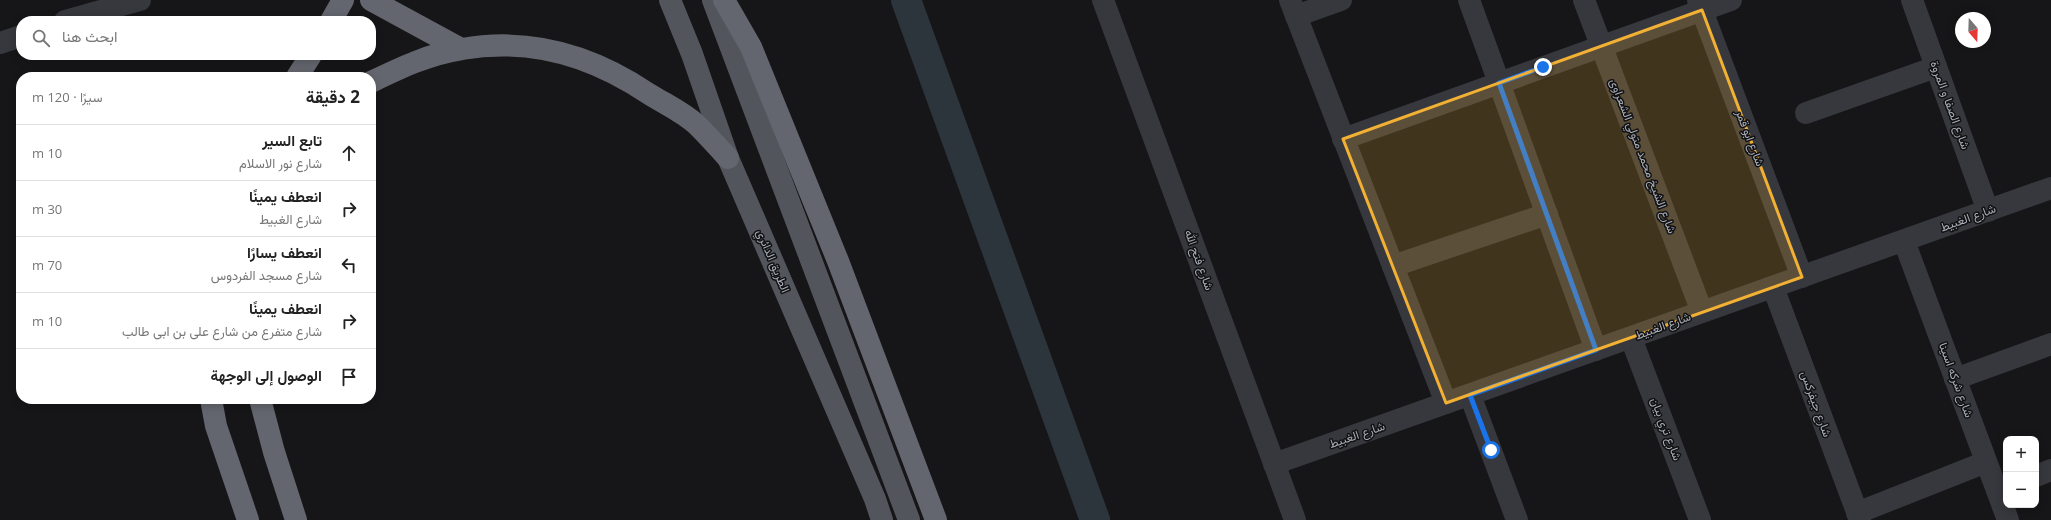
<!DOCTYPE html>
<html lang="ar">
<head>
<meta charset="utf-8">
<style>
  :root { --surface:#fff; --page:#f6f6f6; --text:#222; --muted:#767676; --line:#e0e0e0 }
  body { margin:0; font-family:"Open Sans",Vazirmatn,sans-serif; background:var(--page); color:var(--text); direction:rtl }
  .controls { position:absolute; right:12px; bottom:12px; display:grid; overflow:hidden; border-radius:8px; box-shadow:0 2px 10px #0003 }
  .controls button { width:36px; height:36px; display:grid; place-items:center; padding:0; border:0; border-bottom:1px solid var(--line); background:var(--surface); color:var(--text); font:20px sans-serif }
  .compass { position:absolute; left:1955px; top:12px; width:36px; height:36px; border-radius:50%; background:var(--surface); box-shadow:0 2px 10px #0003; rotate:161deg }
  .stop { position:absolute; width:12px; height:12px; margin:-9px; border:3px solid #1a73e8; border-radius:50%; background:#fff }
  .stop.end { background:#1a73e8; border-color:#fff; box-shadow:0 1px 4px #0008 }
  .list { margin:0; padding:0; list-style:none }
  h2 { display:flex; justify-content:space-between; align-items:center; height:52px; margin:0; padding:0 16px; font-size:17px }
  h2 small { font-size:13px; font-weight:400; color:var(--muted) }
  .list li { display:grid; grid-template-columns:26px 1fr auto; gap:12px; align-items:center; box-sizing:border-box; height:56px; padding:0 16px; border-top:1px solid var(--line) }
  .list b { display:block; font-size:15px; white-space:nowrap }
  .list p { margin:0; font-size:13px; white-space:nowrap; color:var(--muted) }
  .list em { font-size:13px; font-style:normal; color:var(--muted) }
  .icon { flex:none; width:22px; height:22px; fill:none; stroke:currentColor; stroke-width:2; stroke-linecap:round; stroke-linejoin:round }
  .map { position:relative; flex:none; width:2051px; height:520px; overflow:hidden; direction:ltr }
  .search { position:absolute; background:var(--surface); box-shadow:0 2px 10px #0003; left:16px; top:16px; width:360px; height:44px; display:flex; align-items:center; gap:10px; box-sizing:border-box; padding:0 14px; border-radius:16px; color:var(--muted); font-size:15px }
  .panel { position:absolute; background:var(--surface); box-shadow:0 2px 10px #0003; left:16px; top:72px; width:360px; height:332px; border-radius:16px; direction:rtl }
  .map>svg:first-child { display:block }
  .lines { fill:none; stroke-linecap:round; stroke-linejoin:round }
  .canal { stroke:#2c353c; stroke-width:30 }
  .minor { stroke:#37383d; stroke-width:22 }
  .major { stroke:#53555c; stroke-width:22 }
  .highway { stroke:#63666e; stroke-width:22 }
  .route { stroke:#1a73e8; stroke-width:5 }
  .marked { fill:#f2b134; fill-opacity:0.2; stroke:#f2b134; stroke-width:3; stroke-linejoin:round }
  .labels { text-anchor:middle; stroke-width:3; stroke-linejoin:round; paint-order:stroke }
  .street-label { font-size:12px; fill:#a8adb8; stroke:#111113 }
</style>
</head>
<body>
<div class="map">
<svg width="2051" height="520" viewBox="0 0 2051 520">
  <rect width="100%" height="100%" fill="#161618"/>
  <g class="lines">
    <!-- canal -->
    <path class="canal" d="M906,0L1095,520"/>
    <!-- minor -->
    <g class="minor">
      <path d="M1103,0L1295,520"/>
      <path d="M1290,0L1446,403"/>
      <path d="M1469,0L1596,350"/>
      <path d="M1584,0L1702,312"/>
      <path d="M1698,0L1802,277"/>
      <path d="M1912,0L1988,211"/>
      <path d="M1296,16L1341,0"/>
      <path d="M65,21L140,0"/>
      <path d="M0,43L21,36"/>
      <path d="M1806,113L1936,67"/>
      <path d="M1343,139L1731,0"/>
      <path d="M1904,241L2008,520"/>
      <path d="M1393,266L1547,214"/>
      <path d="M1773,287L1860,520"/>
      <path d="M1631,338L1700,520"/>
      <path d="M1955,379L2051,344"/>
      <path d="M1470,395L1517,520"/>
      <path d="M1274,464L2051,188"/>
      <path d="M2036,476L2051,470"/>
      <path d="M1857,513L1986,462"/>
    </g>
    <!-- major -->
    <g class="major">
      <path d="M670,0L692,54L728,158L875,499L882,520"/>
      <path d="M713,0L909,520"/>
    </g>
    <!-- highway -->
    <g class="highway">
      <path d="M371,0L461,49"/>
      <path d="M724,0L751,47L838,261L936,520"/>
      <path d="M331,21L343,0"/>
      <path d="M297,77L311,55"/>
      <path d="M371,82C400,68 429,54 462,49C530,37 593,56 649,94C665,104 683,112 697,125C708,136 718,147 728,158"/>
      <path d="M211,399L216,426L248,520"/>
      <path d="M260,399L274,452L296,520"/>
    </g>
  </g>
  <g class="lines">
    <!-- route -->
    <path class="route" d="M1491,450L1470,395L1596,350L1499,83L1543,67"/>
  </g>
  <!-- marked area -->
  <path class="marked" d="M1702,10L1802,277L1446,403L1343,139Z"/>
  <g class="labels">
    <!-- street labels -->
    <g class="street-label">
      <text transform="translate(1950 105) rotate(70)" y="4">شارع الصفا و المروة</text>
      <text transform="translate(1750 138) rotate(69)" y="4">شارع ابو قمر</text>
      <text transform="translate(1643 156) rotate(69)" y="4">شارع الشيخ محمد متولي الشعراوى</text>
      <text transform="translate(1968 218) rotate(-20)" y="4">شارع الغبيط</text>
      <text transform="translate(1199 260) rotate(70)" y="4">شارع فتح الله</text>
      <text transform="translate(773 261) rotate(67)" y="4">الطريق الدائري</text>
      <text transform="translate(1663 326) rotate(-20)" y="4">شارع الغبيط</text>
      <text transform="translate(1956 380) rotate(70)" y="4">شارع شركه اسينا</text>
      <text transform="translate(1816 404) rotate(70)" y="4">شارع جيفركس</text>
      <text transform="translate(1666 429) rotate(69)" y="4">شارع تري بيان</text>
      <text transform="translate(1357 435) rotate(-19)" y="4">شارع الغبيط</text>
    </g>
  </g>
</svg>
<div class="controls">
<button>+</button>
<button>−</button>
</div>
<svg class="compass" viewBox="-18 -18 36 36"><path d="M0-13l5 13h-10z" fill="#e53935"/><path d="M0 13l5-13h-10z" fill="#767676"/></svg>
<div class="stop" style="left:1491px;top:450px"></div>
<div class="stop end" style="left:1543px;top:67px"></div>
<div class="search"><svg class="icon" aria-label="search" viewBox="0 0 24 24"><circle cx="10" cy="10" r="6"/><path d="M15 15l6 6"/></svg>ابحث هنا</div>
<section class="panel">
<h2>2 دقيقة<small>سيرًا · 120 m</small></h2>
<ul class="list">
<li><svg class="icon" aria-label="ahead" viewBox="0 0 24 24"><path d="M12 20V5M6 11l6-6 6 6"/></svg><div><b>تابع السير</b><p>شارع نور الاسلام</p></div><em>10 m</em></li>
<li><svg class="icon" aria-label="right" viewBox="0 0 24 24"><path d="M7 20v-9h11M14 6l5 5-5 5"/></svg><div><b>انعطف يمينًا</b><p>شارع الغبيط</p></div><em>30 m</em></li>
<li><svg class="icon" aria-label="left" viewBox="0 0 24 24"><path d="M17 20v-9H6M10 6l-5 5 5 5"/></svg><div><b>انعطف يسارًا</b><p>شارع مسجد الفردوس</p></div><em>70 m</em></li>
<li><svg class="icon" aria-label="right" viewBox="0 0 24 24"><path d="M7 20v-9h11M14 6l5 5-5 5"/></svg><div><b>انعطف يمينًا</b><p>شارع متفرع من شارع على بن ابى طالب</p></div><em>10 m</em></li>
<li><svg class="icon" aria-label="arrive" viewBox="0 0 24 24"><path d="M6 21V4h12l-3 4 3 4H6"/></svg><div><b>الوصول إلى الوجهة</b></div></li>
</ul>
</section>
</div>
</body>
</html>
